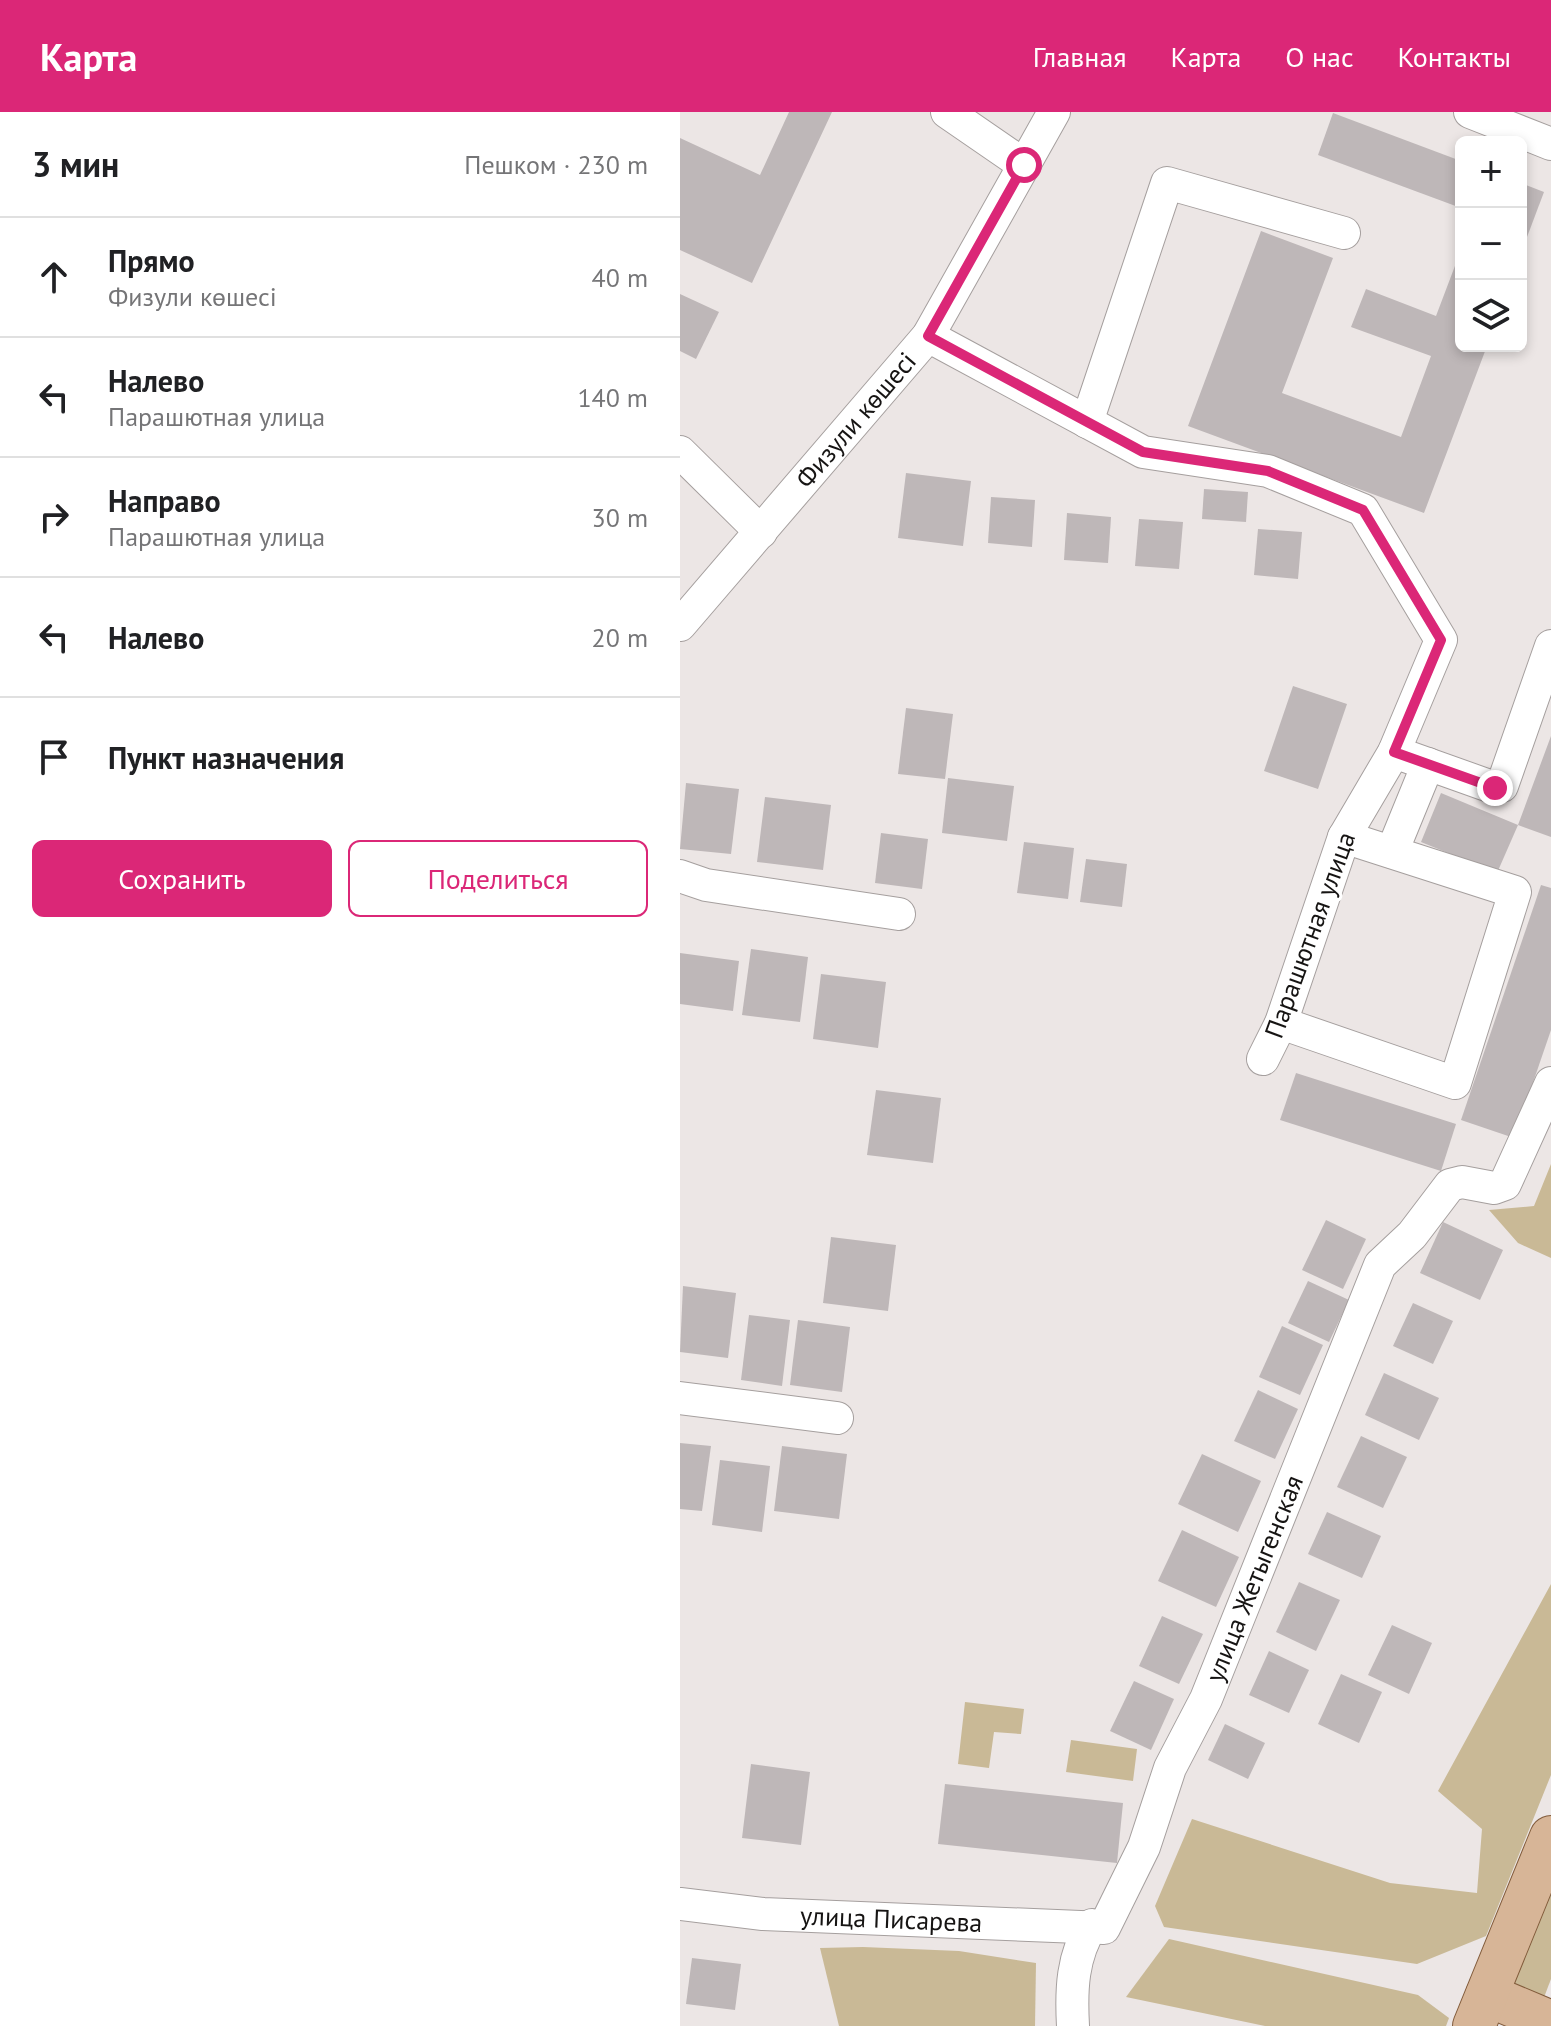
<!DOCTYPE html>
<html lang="ru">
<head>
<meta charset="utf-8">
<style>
  :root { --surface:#fff; --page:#f2f2f2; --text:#202124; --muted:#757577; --line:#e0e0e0; --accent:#db2777 }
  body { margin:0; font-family:"PT Sans",sans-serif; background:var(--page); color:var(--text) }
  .controls { position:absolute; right:24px; top:24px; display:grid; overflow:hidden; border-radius:12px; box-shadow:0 4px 12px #0003 }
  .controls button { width:72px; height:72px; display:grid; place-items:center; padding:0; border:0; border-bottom:2px solid var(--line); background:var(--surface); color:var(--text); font:40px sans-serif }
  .stop { position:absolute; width:24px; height:24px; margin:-18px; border:6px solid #db2777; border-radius:50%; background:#fff }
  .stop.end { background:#db2777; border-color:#fff; box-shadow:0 2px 8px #0008 }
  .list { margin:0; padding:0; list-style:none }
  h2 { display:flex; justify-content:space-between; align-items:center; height:104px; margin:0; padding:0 32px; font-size:34px }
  h2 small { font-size:26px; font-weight:400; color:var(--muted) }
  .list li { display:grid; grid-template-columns:52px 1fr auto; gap:24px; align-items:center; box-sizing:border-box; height:120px; padding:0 32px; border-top:2px solid var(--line) }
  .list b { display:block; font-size:30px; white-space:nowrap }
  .list p { margin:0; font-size:26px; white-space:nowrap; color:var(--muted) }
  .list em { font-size:26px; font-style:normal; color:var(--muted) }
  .actions { display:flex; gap:16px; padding:24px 32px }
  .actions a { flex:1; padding:18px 0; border:2px solid var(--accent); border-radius:12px; text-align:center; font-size:28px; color:var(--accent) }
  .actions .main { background:var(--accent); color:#fff }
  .icon { flex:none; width:44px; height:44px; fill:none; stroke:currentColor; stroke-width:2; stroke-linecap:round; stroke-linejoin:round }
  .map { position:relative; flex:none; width:871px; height:1914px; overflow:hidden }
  header { display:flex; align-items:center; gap:48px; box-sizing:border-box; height:112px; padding:0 40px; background:var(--accent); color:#fff }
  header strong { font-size:38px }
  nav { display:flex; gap:44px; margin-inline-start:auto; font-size:28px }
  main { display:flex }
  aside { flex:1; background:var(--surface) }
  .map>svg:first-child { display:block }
  .green { fill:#c9b996 }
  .building { fill:#beb7b8 }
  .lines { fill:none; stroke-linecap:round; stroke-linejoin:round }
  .minor-casing { stroke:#a59f9e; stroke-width:34 }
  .major-casing { stroke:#825c3c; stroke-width:44 }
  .minor { stroke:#fff; stroke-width:32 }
  .major { stroke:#d7b597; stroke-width:42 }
  .route { stroke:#db2777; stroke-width:10 }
  .labels { text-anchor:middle; stroke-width:6; stroke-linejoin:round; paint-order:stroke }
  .street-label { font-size:26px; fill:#161413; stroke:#fff }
</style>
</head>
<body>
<header>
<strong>Карта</strong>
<nav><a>Главная</a><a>Карта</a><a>О нас</a><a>Контакты</a></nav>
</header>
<main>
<aside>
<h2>3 мин<small>Пешком · 230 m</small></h2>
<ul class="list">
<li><svg class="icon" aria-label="ahead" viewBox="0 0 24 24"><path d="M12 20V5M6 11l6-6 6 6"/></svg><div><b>Прямо</b><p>Физули көшесі</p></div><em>40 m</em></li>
<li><svg class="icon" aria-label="left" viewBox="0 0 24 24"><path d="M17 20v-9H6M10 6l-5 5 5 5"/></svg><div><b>Налево</b><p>Парашютная улица</p></div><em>140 m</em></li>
<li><svg class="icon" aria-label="right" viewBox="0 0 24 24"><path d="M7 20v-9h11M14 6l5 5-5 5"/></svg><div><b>Направо</b><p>Парашютная улица</p></div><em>30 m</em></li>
<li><svg class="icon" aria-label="left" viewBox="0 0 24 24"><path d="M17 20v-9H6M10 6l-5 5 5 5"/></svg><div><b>Налево</b></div><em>20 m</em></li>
<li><svg class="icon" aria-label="arrive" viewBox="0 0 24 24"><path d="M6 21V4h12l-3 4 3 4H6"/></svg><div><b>Пункт назначения</b></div></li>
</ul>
<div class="actions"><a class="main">Сохранить</a><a>Поделиться</a></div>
</aside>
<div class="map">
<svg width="871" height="1914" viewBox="0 0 871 1914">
  <rect width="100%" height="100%" fill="#ece6e5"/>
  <!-- green -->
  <g class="green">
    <path d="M871,1052V1146L838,1131L809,1098L854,1094Z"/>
    <path d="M871,1472V1663L806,1824L737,1852L484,1815L475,1794L512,1707L710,1771L797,1781L802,1717L758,1679Z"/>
    <path d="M285,1590L344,1597L341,1622L314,1620L309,1656L278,1652Z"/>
    <path d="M391,1628L457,1637L453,1669L386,1660Z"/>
    <path d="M871,1769V1867L863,1888L831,1871Z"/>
    <path d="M489,1827L738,1883L769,1906L766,1914H585L446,1885Z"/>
    <path d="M183,1835L279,1839L356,1851L355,1914H159L140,1836Z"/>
  </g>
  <!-- building -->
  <g class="building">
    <path d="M109,0H152L72,171L0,138V26L80,63Z"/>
    <path d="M653,1L781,49V96L638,43Z"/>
    <path d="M841,71L864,80L841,141Z"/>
    <path d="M581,119L653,146L602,281L721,325L751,244L671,215L686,177L756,204L781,138V234H807L744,401L508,314Z"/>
    <path d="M0,182L39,200L16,247L0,239Z"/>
    <path d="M226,361L291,369L283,434L218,426Z"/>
    <path d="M524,377L568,380L566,410L522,407Z"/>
    <path d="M311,385L355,388L352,435L308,431Z"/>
    <path d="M387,401L431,405L428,451L384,448Z"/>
    <path d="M459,407L503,410L499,457L455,454Z"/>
    <path d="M578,417L622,420L618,467L574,463Z"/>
    <path d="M613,574L667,592L638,677L584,659Z"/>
    <path d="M226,596L273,602L265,667L218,662Z"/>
    <path d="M871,624V725L838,713L817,761L741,730L761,681L838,713Z"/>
    <path d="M268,666L334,674L327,729L262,721Z"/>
    <path d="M6,671L59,677L51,742L0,737Z"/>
    <path d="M85,685L151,693L143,758L77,750Z"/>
    <path d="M201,721L248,727L242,777L195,771Z"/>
    <path d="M344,730L394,736L388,787L337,781Z"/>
    <path d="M406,747L447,752L442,795L400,790Z"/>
    <path d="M861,773L871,776V918L834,1026L781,1008Z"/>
    <path d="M71,837L128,845L120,910L62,903Z"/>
    <path d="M0,841L59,849L53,899L0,892Z"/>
    <path d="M141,862L206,870L198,936L133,927Z"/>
    <path d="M616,961L776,1012L761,1059L600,1008Z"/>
    <path d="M196,978L261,986L253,1051L187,1043Z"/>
    <path d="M646,1108L686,1127L663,1177L622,1158Z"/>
    <path d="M763,1110L823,1138L800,1188L740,1161Z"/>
    <path d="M151,1125L216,1133L208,1199L143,1191Z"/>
    <path d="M628,1169L669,1188L649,1230L608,1211Z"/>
    <path d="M3,1174L56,1181L48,1246L0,1240Z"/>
    <path d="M733,1191L773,1209L753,1252L713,1234Z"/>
    <path d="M69,1203L110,1208L102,1274L61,1268Z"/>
    <path d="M118,1208L170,1215L162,1280L110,1273Z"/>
    <path d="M602,1214L643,1233L620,1283L579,1265Z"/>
    <path d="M704,1261L759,1286L739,1328L685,1303Z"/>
    <path d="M578,1278L618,1297L595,1347L554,1329Z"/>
    <path d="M681,1324L727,1345L703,1396L657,1375Z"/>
    <path d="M0,1331L31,1334L22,1399L0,1397Z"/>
    <path d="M102,1334L167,1342L159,1407L94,1399Z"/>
    <path d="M522,1342L581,1369L558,1420L498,1392Z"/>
    <path d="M40,1348L90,1354L82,1420L32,1413Z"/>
    <path d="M647,1400L701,1424L682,1466L628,1442Z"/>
    <path d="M502,1418L559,1445L536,1495L478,1469Z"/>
    <path d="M619,1470L660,1488L636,1539L596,1520Z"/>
    <path d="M482,1504L523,1522L499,1572L459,1554Z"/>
    <path d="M712,1513L752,1531L729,1582L688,1563Z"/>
    <path d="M589,1539L629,1558L609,1601L569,1583Z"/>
    <path d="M661,1562L702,1580L679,1631L638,1612Z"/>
    <path d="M454,1569L494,1587L471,1638L430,1619Z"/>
    <path d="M545,1612L585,1631L568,1667L528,1648Z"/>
    <path d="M71,1652L130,1660L121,1733L62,1726Z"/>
    <path d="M265,1672L443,1691L437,1751L258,1732Z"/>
    <path d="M12,1846L61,1852L55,1898L6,1892Z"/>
  </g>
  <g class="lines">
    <!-- minor casing -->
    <g class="minor-casing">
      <g id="minor">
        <path d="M267,0L344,53"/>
        <path d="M790,0L871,32"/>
        <path d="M248,224L463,340L588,359L683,398L761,528L714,640L664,725L601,911L583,947"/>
        <path d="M407,310L487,71L664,121"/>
        <path d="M0,340L81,420"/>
        <path id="s1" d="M0,513L248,224L374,0"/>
        <path d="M714,640L815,676L822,674L871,534"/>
        <path d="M712,740L748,652"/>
        <path d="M0,764L26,773L219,802"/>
        <path d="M601,911L775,971L835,780L664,725"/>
        <path d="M0,1286L157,1306"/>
        <path id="s2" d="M0,1792L83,1802L424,1816L464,1735L490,1656L526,1587L700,1153L732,1123L770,1073L782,1070L814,1076L825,1072L871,971"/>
        <path d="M393,1914C391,1878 392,1844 412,1813"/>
      </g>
    </g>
    <!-- major casing -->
    <g class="major-casing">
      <g id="major">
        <path d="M807,1883L871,1910"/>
        <path d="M794,1914L871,1725"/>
      </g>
    </g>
    <!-- minor -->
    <use href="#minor" class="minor"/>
    <!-- major -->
    <use href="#major" class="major"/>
  </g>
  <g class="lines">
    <!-- route -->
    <path class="route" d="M344,53L248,224L463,340L588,359L683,398L761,528L714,640L815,676"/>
  </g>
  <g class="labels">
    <!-- street labels -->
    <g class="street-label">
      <text dy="9" stroke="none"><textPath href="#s1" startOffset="270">Физули көшесі</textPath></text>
      <text transform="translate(630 823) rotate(-70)" y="9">Парашютная улица</text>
      <text dy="9" stroke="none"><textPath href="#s2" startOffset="806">улица Жетыгенская</textPath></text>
      <text dy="9" stroke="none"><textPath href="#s2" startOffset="212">улица Писарева</textPath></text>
    </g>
  </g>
</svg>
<div class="controls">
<button>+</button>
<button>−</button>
<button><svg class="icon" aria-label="layers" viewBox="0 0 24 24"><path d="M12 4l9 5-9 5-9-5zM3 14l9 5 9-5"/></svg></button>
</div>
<div class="stop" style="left:344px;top:53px"></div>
<div class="stop end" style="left:815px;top:676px"></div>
</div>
</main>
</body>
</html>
